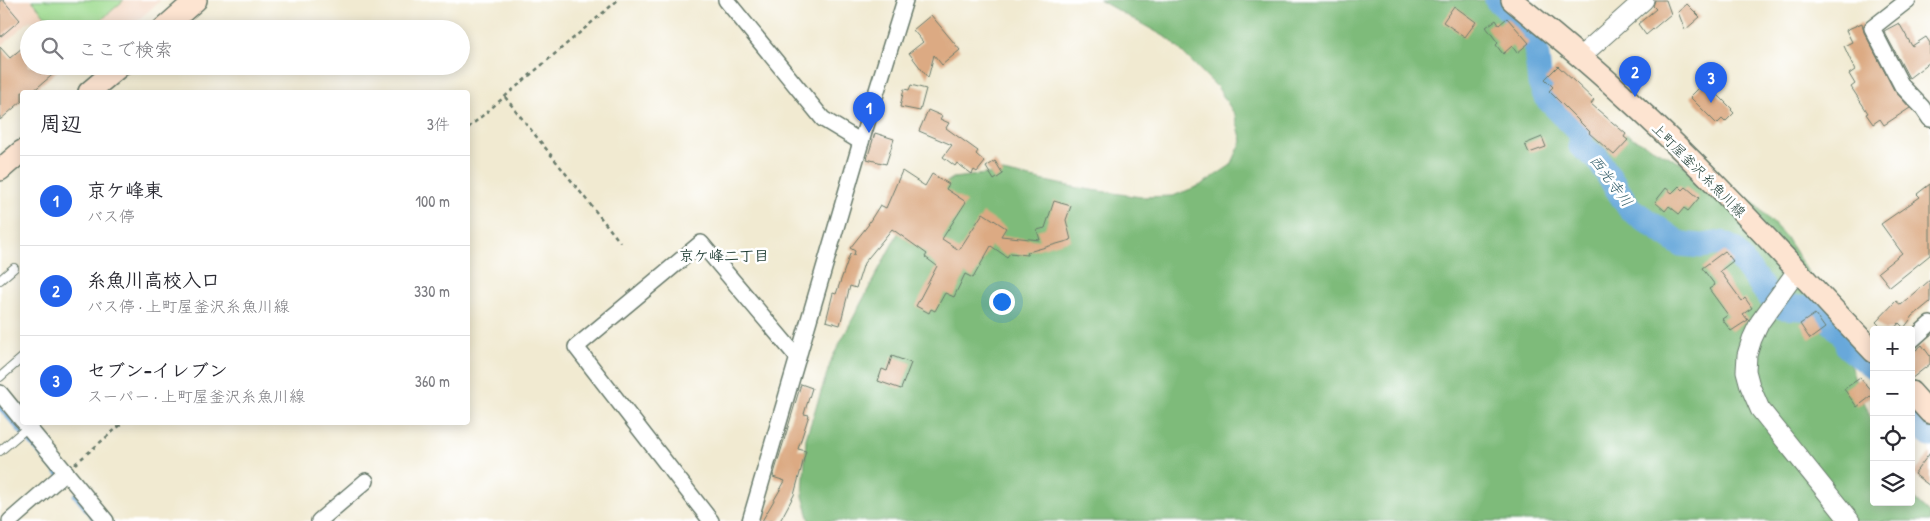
<!DOCTYPE html>
<html lang="ja">
<head>
<meta charset="utf-8">
<style>
  :root { --surface:#fff; --page:#f7f7f7; --text:#2b2b33; --muted:#7c7c81; --line:#e1e1e2; --accent:#2563eb }
  body { margin:0; font-family:"Patrick Hand","Klee One",sans-serif; background:var(--page); color:var(--text) }
  .controls { position:absolute; right:15px; bottom:15px; display:grid; overflow:hidden; border-radius:5px; box-shadow:0 2px 12px #0003 }
  .controls button { width:45px; height:45px; display:grid; place-items:center; padding:0; border:0; border-bottom:1px solid var(--line); background:var(--surface); color:var(--text); font:25px sans-serif }
  .you { position:absolute; left:1001px; top:301px; width:18px; height:18px; margin:-12px; border:4px solid #fff; border-radius:50%; background:#1a73e8; box-shadow:0 0 0 8px #1a73e833 }
  .badge { display:grid; place-items:center; width:32px; height:32px; border-radius:50%; background:var(--accent); color:#fff; font-size:16px; font-weight:700 }
  .pin { position:absolute; translate:-50% -41px; filter:drop-shadow(0 1px 2px #0008) }
  .pin::after { content:''; position:absolute; top:26px; width:18px; height:15px; background:inherit; clip-path:polygon(0 0,100% 0,50% 100%) }
  .list { margin:0; padding:0; list-style:none }
  h2 { display:flex; justify-content:space-between; align-items:center; height:65px; margin:0; padding:0 20px; font-size:21px }
  h2 small { font-size:16px; font-weight:400; color:var(--muted) }
  .list li { display:grid; grid-template-columns:32px 1fr auto; gap:15px; align-items:center; box-sizing:border-box; height:90px; padding:0 20px; border-top:1px solid var(--line) }
  .list b { display:block; font-size:19px; white-space:nowrap }
  .list p { margin:0; font-size:16px; white-space:nowrap; color:var(--muted) }
  .list em { font-size:16px; font-style:normal; color:var(--muted) }
  .icon { flex:none; width:28px; height:28px; fill:none; stroke:currentColor; stroke-width:2; stroke-linecap:round; stroke-linejoin:round }
  .map { position:relative; flex:none; width:1930px; height:521px; overflow:hidden }
  .search { position:absolute; background:var(--surface); box-shadow:0 2px 12px #0003; left:20px; top:20px; width:450px; height:55px; display:flex; align-items:center; gap:12px; box-sizing:border-box; padding:0 18px; border-radius:28px; color:var(--muted); font-size:19px }
  .panel { position:absolute; background:var(--surface); box-shadow:0 2px 12px #0003; left:20px; top:90px; width:450px; height:335px; border-radius:5px }
  .map>svg:first-child { display:block }
  .built { fill:#f3d4be }
  .green { fill:#9edb8f; stroke:#5e8c62 }
  .forest { fill:#7ebb7a; stroke:#4e7c57 }
  .lines { fill:none; stroke-linecap:round; stroke-linejoin:round }
  .stream { stroke:#67a8da; stroke-width:4.5 }
  .river { stroke:#67a8da; stroke-width:25 }
  .building { fill:#dcaa83 }
  .service-casing { stroke:#687a6b; stroke-width:10 }
  .minor-casing { stroke:#687a6b; stroke-width:18 }
  .tertiary-casing { stroke:#687a6b; stroke-width:21 }
  .secondary-casing { stroke:#687a6b; stroke-width:24 }
  .path { stroke:#687a6b; stroke-width:2.5; stroke-dasharray:4 4; stroke-linecap:butt }
  .service { stroke:#fff; stroke-width:8 }
  .minor { stroke:#fff; stroke-width:15 }
  .tertiary { stroke:#fff; stroke-width:19 }
  .secondary { stroke:#fde4d1; stroke-width:21 }
  .labels { text-anchor:middle; stroke-width:5; stroke-linejoin:round; paint-order:stroke }
  .street-label { font-size:14px; fill:#1f3d34; stroke:#fff }
  .water-label { font-size:15px; font-style:italic; fill:#38626e; stroke:#fff }
  .neighbourhood-label { font-size:15px; font-weight:bold; fill:#1f3d34; stroke:#fff }
</style>
</head>
<body>
<div class="map">
<svg width="1930" height="521" viewBox="0 0 1930 521">
  <rect width="100%" height="100%" fill="#fff"/>
  <filter id="ink" filterUnits="userSpaceOnUse"><feTurbulence type="fractalNoise" baseFrequency=".02" numOctaves="2"/><feDisplacementMap in="SourceGraphic" scale="10" xChannelSelector="R" yChannelSelector="G"/><feConvolveMatrix kernelMatrix="1 2 1 2 8 2 1 2 1" color-interpolation-filters="sRGB"/></filter>
  <filter id="wash" filterUnits="userSpaceOnUse"><feTurbulence type="fractalNoise" baseFrequency=".0096" numOctaves="4" result="noise"/><feDisplacementMap in="SourceGraphic" scale="20" xChannelSelector="R" yChannelSelector="G"/><feGaussianBlur stdDeviation="1.12" result="paint"/><feColorMatrix in="noise" values="0 0 0 0 0 0 0 0 0 0 0 0 0 0 0 0 0 1.4 0 .05"/><feComposite in="paint" operator="in"/></filter>
  <g filter="url(#wash)">
    <rect width="100%" height="100%" fill="#f1ead1"/>
    <!-- built -->
    <path class="built" d="M0,0H161L128,29H57L51,24L29,21L0,47Z"/>
    <!-- green -->
    <path class="green" d="M32,0H124L91,29H76L64,18L45,16Z"/>
    <!-- forest -->
    <path class="forest" d="M1099,0H1498L1539,69L1610,126L1751,200L1785,236L1834,313L1854,377L1874,426V502H1911V494L1916,501L1930,514V521H810L803,496L806,438L832,358L897,235L919,200L953,178L1003,172L1078,188L1141,197L1173,196L1201,185L1231,165L1242,141L1235,115L1218,88L1169,39Z"/>
    <g class="lines">
      <!-- stream -->
      <g class="stream">
        <path d="M0,408L59,475"/>
        <path d="M75,495L96,521"/>
      </g>
      <!-- river -->
      <g class="river">
        <path d="M1497,0L1528,25L1536,48L1540,83L1546,97L1581,133V146L1597,158L1630,209L1680,244L1702,246L1721,243L1733,249L1769,296L1782,307L1819,309L1844,335L1848,347L1874,367"/>
        <path d="M1911,410L1930,435"/>
      </g>
    </g>
    <g id="blocks">
      <!-- building -->
      <g class="building">
        <path d="M0,0H3L20,20L0,37Z"/>
        <path d="M1655,0H1666L1671,14L1646,35L1638,24L1656,9L1653,6Z"/>
        <path d="M1687,4L1700,17L1685,30L1678,12Z"/>
        <path d="M1454,6L1476,22L1465,37L1443,22Z"/>
        <path d="M931,15L960,50L942,65L934,55L928,78L909,53L923,42L913,30Z"/>
        <path d="M1507,18L1529,43L1517,53L1512,46L1503,54L1496,45L1498,43L1486,27L1496,20L1499,25Z"/>
        <path d="M1862,23L1864,32L1894,90L1910,108L1884,125L1880,119L1873,124L1866,114L1868,113L1851,87L1855,84L1849,74L1855,70L1844,46L1852,42L1846,30Z"/>
        <path d="M1899,23L1912,46L1926,37L1930,43V62L1909,78L1884,31Z"/>
        <path d="M29,42V66H63L32,92H22V101L0,120V47L10,58Z"/>
        <path d="M1558,66L1594,100L1591,104L1626,134L1624,137L1628,140L1614,155L1589,133L1590,132L1549,91L1553,87L1545,79Z"/>
        <path d="M1705,82L1732,109L1731,110L1734,113L1725,122L1722,119L1717,124L1690,97Z"/>
        <path d="M911,85L926,89L920,111L900,107L904,89L909,90Z"/>
        <path d="M928,110L942,116L940,119L949,123L946,128L978,151L976,154L985,162L977,172L974,170L972,174L957,163L955,166L943,157L952,145L919,131Z"/>
        <path d="M875,133L894,139L886,164L867,159Z"/>
        <path d="M1542,137L1546,147L1529,153L1525,144Z"/>
        <path d="M995,161L1003,174L994,180L986,167Z"/>
        <path d="M902,171L925,186L932,174L949,184L946,189L966,202L942,239L959,250L983,213L1006,228L1001,236L1040,240L1037,230L1045,228L1054,201L1071,206L1066,220L1071,240L1028,252L1027,255L1010,253L1007,257L991,246L973,278L965,274L954,297L945,293L935,311L931,309L929,313L916,306L937,266L925,257L927,254L892,229L864,263L856,288L850,286L840,325L826,321L833,293L836,294L850,254L854,255L855,251L850,248L869,224H868L880,205L886,208Z"/>
        <path d="M1930,184V255L1890,287L1878,272L1902,253L1881,224L1920,197L1917,194Z"/>
        <path d="M1679,186L1683,190L1686,187L1699,198L1688,211L1684,208L1679,214L1669,206L1665,211L1655,202L1666,188L1672,193Z"/>
        <path d="M1725,251L1733,261L1720,271L1742,301L1745,298L1752,308L1743,314L1748,320L1731,331L1722,319L1728,315L1709,289L1715,285L1702,268Z"/>
        <path d="M1930,280V302L1913,316L1904,328L1899,323L1893,330H1884L1876,322L1896,301L1901,305Z"/>
        <path d="M1815,314L1825,328L1810,339L1800,324Z"/>
        <path d="M1922,345L1930,356V364L1911,379V354Z"/>
        <path d="M892,356L911,363L901,389L878,381L882,369L887,371Z"/>
        <path d="M1860,378L1874,394L1857,407L1844,389Z"/>
        <path d="M801,384L812,388L804,414L809,415L798,449L806,451L794,495L780,521H762L785,481L773,477Z"/>
        <path d="M1930,453V486L1914,474Z"/>
      </g>
    </g>
  </g>
  <g filter="url(#ink)">
    <use href="#blocks" fill-opacity="0" stroke="#687a6b" stroke-width="1"/>
    <g class="lines">
      <!-- service casing -->
      <g class="service-casing">
        <g id="service">
          <path d="M0,280L14,268"/>
          <path d="M0,377L22,358"/>
          <path d="M0,451L28,427"/>
        </g>
      </g>
      <!-- minor casing -->
      <g class="minor-casing">
        <g id="minor">
          <path d="M726,0L823,119L861,142"/>
          <path d="M1908,0L1872,28L1902,86L1922,107L1930,119"/>
          <path d="M1911,341L1930,324"/>
          <path d="M0,393L22,420"/>
          <path d="M24,422L106,521"/>
          <path d="M10,521L66,472"/>
          <path d="M319,521L366,481"/>
          <path d="M711,521L576,347L701,243L798,358"/>
          <path d="M750,521L861,142L905,0"/>
        </g>
      </g>
      <!-- tertiary casing -->
      <g class="tertiary-casing">
        <g id="tertiary">
          <path d="M1580,57L1644,0"/>
          <path d="M1797,271L1760,322L1752,339L1747,355L1746,371L1750,386L1760,409L1850,521"/>
        </g>
      </g>
      <!-- secondary casing -->
      <g class="secondary-casing">
        <g id="secondary">
          <path d="M1512,0C1549,31 1587,61 1622,94C1711,174 1791,265 1874,352"/>
          <path d="M163,29L196,0"/>
          <path d="M89,92L120,66"/>
          <path d="M0,170L22,151"/>
          <path d="M1911,392L1930,413"/>
        </g>
      </g>
      <!-- path -->
      <g class="path">
        <path d="M505,97L620,242"/>
        <path d="M468,128L618,0"/>
        <path d="M75,464L124,422"/>
      </g>
      <!-- service -->
      <use href="#service" class="service"/>
      <!-- minor -->
      <use href="#minor" class="minor"/>
      <!-- tertiary -->
      <use href="#tertiary" class="tertiary"/>
      <!-- secondary -->
      <use href="#secondary" class="secondary"/>
    </g>
  </g>
  <g class="labels">
    <!-- street labels -->
    <g class="street-label">
      <text transform="translate(1699 170) rotate(45)" y="5">上町屋釜沢糸魚川線</text>
    </g>
    <!-- water labels -->
    <g class="water-label">
      <text transform="translate(1611 181) rotate(53)" y="5">西光寺川</text>
    </g>
    <!-- neighbourhood labels -->
    <g class="neighbourhood-label">
      <text x="724" y="261">京ケ峰二丁目</text>
    </g>
  </g>
</svg>
<div class="controls">
<button>+</button>
<button>−</button>
<button><svg class="icon" aria-label="locate" viewBox="0 0 24 24"><circle cx="12" cy="12" r="6"/><path d="M12 2v4M12 18v4M2 12h4M18 12h4"/></svg></button>
<button><svg class="icon" aria-label="layers" viewBox="0 0 24 24"><path d="M12 4l9 5-9 5-9-5zM3 14l9 5 9-5"/></svg></button>
</div>
<div class="you"></div>
<div class="pin badge" style="left:869px;top:133px">1</div>
<div class="pin badge" style="left:1635px;top:97px">2</div>
<div class="pin badge" style="left:1711px;top:103px">3</div>
<div class="search"><svg class="icon" aria-label="search" viewBox="0 0 24 24"><circle cx="10" cy="10" r="6"/><path d="M15 15l6 6"/></svg>ここで検索</div>
<section class="panel">
<h2>周辺<small>3件</small></h2>
<ul class="list">
<li><span class="badge">1</span><div><b>京ケ峰東</b><p>バス停</p></div><em>100 m</em></li>
<li><span class="badge">2</span><div><b>糸魚川高校入口</b><p>バス停 · 上町屋釜沢糸魚川線</p></div><em>330 m</em></li>
<li><span class="badge">3</span><div><b>セブン-イレブン</b><p>スーパー · 上町屋釜沢糸魚川線</p></div><em>360 m</em></li>
</ul>
</section>
</div>
</body>
</html>
